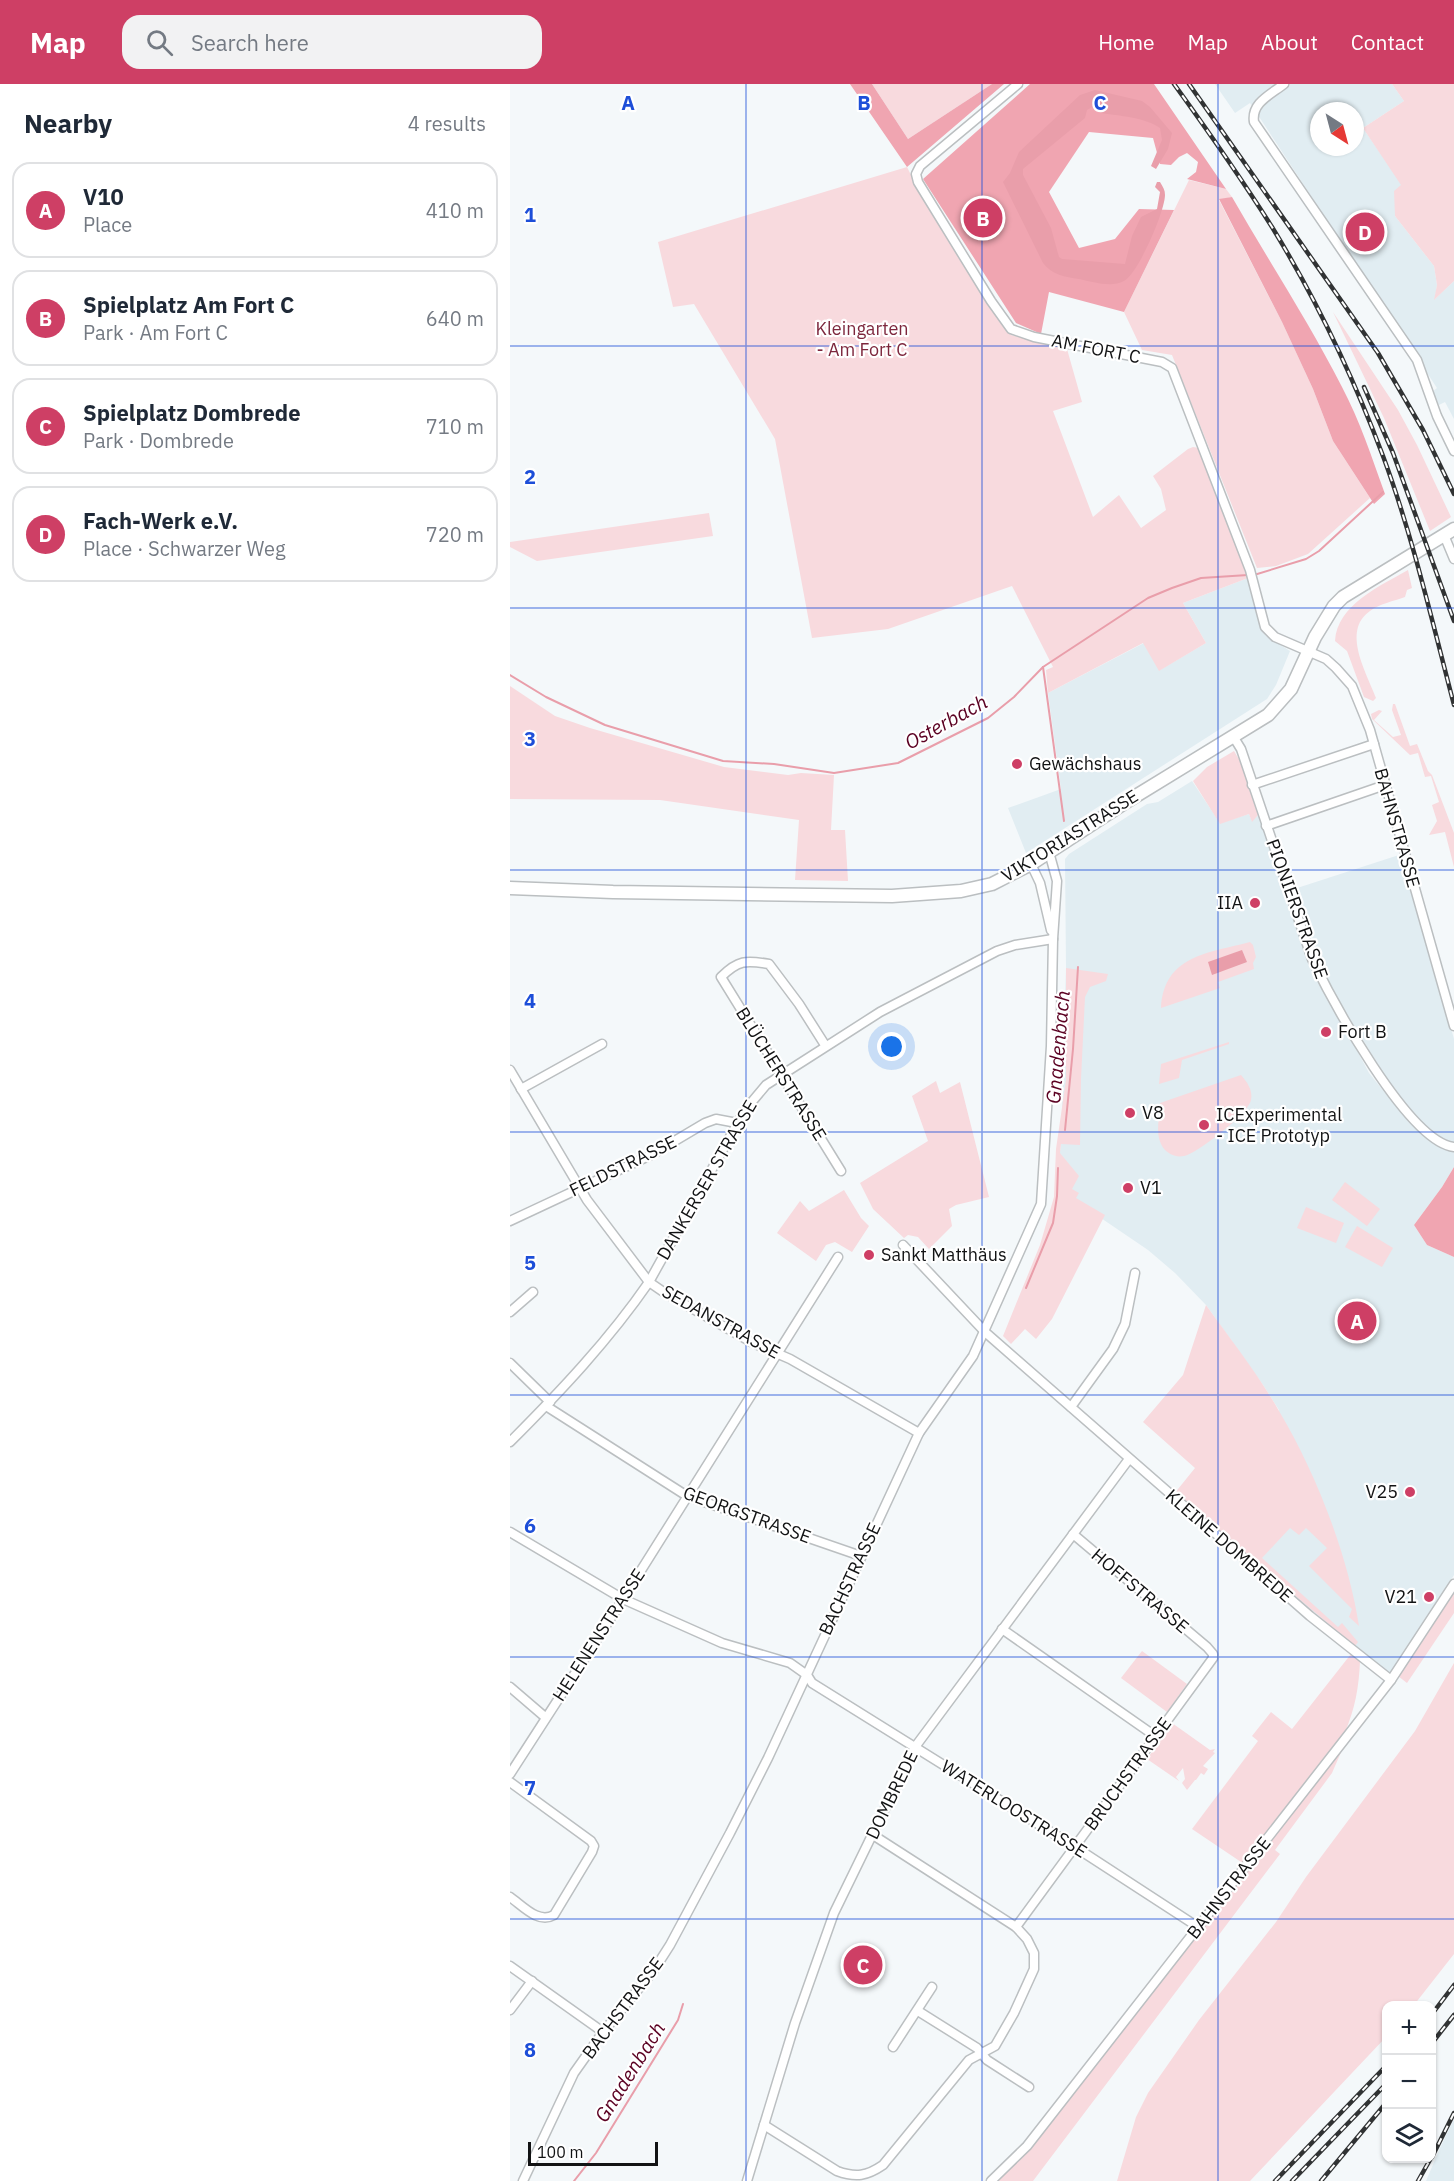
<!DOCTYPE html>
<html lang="en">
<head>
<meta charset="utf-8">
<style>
  :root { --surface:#fff; --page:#f2f2f3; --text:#1f2937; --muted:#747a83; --line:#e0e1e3; --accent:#ce3f65 }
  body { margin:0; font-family:"IBM Plex Sans",sans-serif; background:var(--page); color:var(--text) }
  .controls { position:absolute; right:18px; bottom:18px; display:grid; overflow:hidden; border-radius:12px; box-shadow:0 2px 4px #0004 }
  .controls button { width:54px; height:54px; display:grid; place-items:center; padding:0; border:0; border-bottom:2px solid var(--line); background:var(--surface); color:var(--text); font:30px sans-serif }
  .compass { position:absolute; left:800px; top:18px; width:54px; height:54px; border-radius:50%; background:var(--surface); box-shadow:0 2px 4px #0004; rotate:144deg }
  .scale { position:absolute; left:18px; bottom:15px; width:130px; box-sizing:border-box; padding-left:6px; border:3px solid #121314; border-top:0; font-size:16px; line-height:21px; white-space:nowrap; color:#121314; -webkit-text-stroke:4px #fff; paint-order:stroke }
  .you { position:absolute; left:382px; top:963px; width:21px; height:21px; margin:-15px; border:4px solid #fff; border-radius:50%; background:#1a73e8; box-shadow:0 0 0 9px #1a73e833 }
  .badge { display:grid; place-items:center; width:39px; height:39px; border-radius:50%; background:var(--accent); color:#fff; font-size:20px; font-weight:700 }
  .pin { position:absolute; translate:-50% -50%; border:3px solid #fff; box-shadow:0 2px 6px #0006 }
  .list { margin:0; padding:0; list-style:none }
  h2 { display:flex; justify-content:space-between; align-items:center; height:78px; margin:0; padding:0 24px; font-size:26px }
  h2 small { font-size:20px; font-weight:400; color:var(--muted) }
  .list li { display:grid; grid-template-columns:39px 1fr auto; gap:18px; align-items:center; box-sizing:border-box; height:96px; margin:0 12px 12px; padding:0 12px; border:2px solid var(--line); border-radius:18px }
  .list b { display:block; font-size:22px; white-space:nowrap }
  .list p { margin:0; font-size:20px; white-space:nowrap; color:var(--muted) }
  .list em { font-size:20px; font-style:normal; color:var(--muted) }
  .icon { flex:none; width:33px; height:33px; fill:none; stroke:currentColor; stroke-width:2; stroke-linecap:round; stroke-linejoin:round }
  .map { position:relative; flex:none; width:944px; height:2097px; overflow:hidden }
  header { display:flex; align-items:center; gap:36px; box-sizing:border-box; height:84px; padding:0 30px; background:var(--accent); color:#fff }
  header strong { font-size:28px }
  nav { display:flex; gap:33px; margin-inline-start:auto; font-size:21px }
  .search { width:420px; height:54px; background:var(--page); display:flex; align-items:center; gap:15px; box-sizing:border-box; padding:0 21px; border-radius:18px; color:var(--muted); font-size:22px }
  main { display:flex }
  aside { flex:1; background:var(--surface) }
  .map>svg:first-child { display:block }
  .built { fill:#e1edf2; fill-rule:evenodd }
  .green { fill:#f8dade }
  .forest { fill:#f0a5b1 }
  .water { fill:#e99eaa }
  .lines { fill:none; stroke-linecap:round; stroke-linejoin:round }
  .stream { stroke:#e99eaa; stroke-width:2 }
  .street-casing { stroke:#bbbfc1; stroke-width:11 }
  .secondary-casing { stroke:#bbbfc1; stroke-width:15 }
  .street { stroke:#fff; stroke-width:8 }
  .secondary { stroke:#fff; stroke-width:12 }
  .rail-casing { stroke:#313334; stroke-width:4.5 }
  .rail { stroke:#fff; stroke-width:2; stroke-dasharray:7; stroke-linecap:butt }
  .grid { fill:none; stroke:#1d4ed8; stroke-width:1.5; stroke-opacity:0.55 }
  .poi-dot { fill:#ce3f65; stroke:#fff; stroke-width:2 }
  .labels { text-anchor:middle; stroke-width:4.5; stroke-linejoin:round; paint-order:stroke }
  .park-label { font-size:18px; fill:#7d273d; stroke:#fff }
  .street-label { font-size:18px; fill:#121314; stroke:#fff }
  .poi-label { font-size:18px; fill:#121314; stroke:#fff; text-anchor:start }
  .water-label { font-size:20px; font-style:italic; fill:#5b0122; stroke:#fff }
  .grid-label { font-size:20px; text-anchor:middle; font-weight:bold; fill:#1d4ed8; stroke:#fff; stroke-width:4.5; stroke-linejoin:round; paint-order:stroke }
</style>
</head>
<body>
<header>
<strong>Map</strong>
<div class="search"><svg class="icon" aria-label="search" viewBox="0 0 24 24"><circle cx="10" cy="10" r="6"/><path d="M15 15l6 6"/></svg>Search here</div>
<nav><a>Home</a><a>Map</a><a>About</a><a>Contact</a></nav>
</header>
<main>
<aside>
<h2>Nearby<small>4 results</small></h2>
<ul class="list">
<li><span class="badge">A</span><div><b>V10</b><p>Place</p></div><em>410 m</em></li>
<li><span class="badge">B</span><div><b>Spielplatz Am Fort C</b><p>Park · Am Fort C</p></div><em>640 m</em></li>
<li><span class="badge">C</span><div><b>Spielplatz Dombrede</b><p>Park · Dombrede</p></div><em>710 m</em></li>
<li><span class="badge">D</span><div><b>Fach-Werk e.V.</b><p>Place · Schwarzer Weg</p></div><em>720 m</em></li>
</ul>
</aside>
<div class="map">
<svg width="944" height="2097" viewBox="0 0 944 2097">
  <rect width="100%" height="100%" fill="#f4f8fa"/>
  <!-- built -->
  <g class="built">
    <path d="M705,0H882L894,17L853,44L892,101L885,132L924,182L927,201L925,215L944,197V335L935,318L929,321L922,308L927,304L740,19L725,29ZM809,27H845V63H809Z"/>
    <path d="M738,494L742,504L750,544L756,552L780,567L766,601L757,615L516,769L498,724L551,705L538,609L634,559L650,586L696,559L673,519Z"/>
    <path d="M682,697L710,739L739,730L742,737L748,731L747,727L800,878L859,989L880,1015L882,1013L923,1058L933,1063L944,1066V1083L932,1103L904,1141L917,1161L944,1173V1491L879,1593L725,1461L769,1326L753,1301L696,1221L665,1189L638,1166L585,1130L544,1113L551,1060L556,884L555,775L559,770L637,720L648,718Z"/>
    <path d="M892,770L944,955V1060L927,1053L913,1041L891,1016L879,998L811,888L781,806Z"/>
    <path d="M944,2035V2097H916L930,2064Z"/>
  </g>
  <!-- green -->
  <g class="green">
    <path d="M362,0H482L398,55Z"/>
    <path d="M882,0H944V197L924,216L927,201L924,182L885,132L884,107L891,101L853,44L894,17Z"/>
    <path d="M397,83L413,115L447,170L489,236L501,251L557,265L572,318L543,327L583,433L609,411L631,444L656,426L651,405L643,392L678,365L683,363L689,364L738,494L673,519L696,559L649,587L633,559L538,609L536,586L543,583L502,502L378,545L302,554L265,355L184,220L163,223L148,158Z"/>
    <path d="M679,96L716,105L722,113L709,116L772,238L803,305L823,357L860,414L798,470L766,482L747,484L662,271L632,266L614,228Z"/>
    <path d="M823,228L888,326L907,361L941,433L920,447L874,334Z"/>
    <path d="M199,429L203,452L27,477L0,463V458Z"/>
    <path d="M898,486L902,504L897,506L895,513C884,517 869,520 860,527C831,547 857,589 866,614L863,617L854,613L837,567L825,557C827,521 870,502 898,486Z"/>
    <path d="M0,602L45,632L80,644L214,683L278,691L291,689L324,691L321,746H335L338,797L285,796L289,736L150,716L0,715Z"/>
    <path d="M883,620H885L900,662L907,660L918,687L922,691L944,749V783L935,748L919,751L927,737L922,721L929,718L921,692L915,693L908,669L900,671L862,635L861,630L869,626L872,627L864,636L883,653L891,651L882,626Z"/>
    <path d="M724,667L730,677L748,731L742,738L739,730L710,740L683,697L697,683Z"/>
    <path d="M740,858L743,861L746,873L743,879L744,885L708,898L710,904L651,924C654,871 699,869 740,858Z"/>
    <path d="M556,884L598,890L596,897L580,903L575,913L571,995L570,1061L551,1060L550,1069L569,1092L562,1105L569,1109L566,1114L595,1131L542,1235L526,1255L515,1245L501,1260L493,1252L530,1161L544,1113L546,1065L556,996Z"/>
    <path d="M719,958V960L672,976L669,994L649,1000L651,980Z"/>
    <path d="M731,991C737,998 743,1006 741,1016C739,1029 687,1070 674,1072C665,1074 655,1069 651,1060C645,1048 650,1032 650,1019Z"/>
    <path d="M426,997L430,1009L450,998L479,1113L446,1121L439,1125L442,1142L419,1165L408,1153L398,1151L394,1154L363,1125L350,1099L418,1057L402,1012Z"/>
    <path d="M835,1098L870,1125L857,1142L822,1116Z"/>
    <path d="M334,1106L351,1134L359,1142L342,1168L325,1158L316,1161L306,1177L267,1149L290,1117L299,1127Z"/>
    <path d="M796,1123L834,1139L826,1159L787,1144Z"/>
    <path d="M847,1142L883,1164L872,1183L835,1163Z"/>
    <path d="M696,1221C721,1256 748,1290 769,1327C806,1389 838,1471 849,1542L839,1533L842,1525L799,1482L817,1464L796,1444L789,1451L780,1444L752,1474L828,1543L832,1539L848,1558L845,1562L664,1410L685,1384L633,1338L673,1291Z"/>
    <path d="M944,1507V1529L897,1599L888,1592Z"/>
    <path d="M632,1567L677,1600L657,1628L611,1594Z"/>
    <path d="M841,1570L850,1577C849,1603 845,1625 835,1648L734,1780L682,1745L748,1657L742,1652L761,1628L782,1645Z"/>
    <path d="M944,1579V1870L904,1921L876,1922V1953L740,2097H607L626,2033L638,2009L689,1936L766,1838L796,1793L905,1647Z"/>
    <path d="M662,1639L700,1666L705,1665L703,1668L705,1669L693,1682L698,1685L694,1691L691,1689L686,1696H685L677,1706L672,1699L675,1695L673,1684L666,1693L669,1697L637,1675Z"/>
    <path d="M832,1666L822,1689L765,1766L770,1770L523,2097H481L517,2062Z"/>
  </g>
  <!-- forest -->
  <g class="forest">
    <path d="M340,0H362L398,55L482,0H494L397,83Z"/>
    <path d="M520,0H644L716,105L677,95L686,88L688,78L677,69L669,73L661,81L650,80L643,54L579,48L539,108L569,164L605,155L629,125L664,126L614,228L539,208L531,250L506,239L413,95Z"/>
    <path d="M722,113C758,176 799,238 832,303C850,337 862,374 875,410L864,420L823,357L803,305L772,238L709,115Z"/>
    <path d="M944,1083V1173L917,1161L904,1141L932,1103Z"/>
  </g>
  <!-- water -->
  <g class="water">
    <path d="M585,6L632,17L640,23L662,49L658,65L646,85L641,82L652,56L650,44C634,33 610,32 590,29L584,22L577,26L575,34L513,85V91L541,144L549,173L552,175L615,180L622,152L631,133L647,125L650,108L645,103L647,98H650C653,103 655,106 655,111C655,127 628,190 614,197C601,204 583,198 569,195C555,193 542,191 533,179L493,98L500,89L509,68L570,11Z"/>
    <path d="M732,866L737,878L702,891L698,878Z"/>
  </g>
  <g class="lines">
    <!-- stream -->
    <g class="stream">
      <path d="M744,491L796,475L809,467L873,408"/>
      <path d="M533,583L554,737"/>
      <path d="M0,591L36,613L95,641L213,677L264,680L324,689L388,679L478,634L504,613L533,583L638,514L662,504L691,494L738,491"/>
      <path d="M555,1046L563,965L568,883"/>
      <path d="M516,1204L543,1139L547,1112L548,1084"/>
      <path d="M64,2097L86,2069L168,1936L173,1920"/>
    </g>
    <!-- street casing -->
    <g class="street-casing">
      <g id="street">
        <path d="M508,0L410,82L406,90L408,98L481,217L501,245L524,253L652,278L662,284L740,486L755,543L765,553L816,575L826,584L842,602L860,646L944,942"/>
        <path d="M774,0C760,11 741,19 744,38L907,276L927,332L944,367"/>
        <path d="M934,451L944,475"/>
        <path d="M723,652L731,665L802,875C822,916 898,1058 944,1063"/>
        <path d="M742,701L864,660"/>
        <path d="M756,742L875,701"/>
        <path d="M521,780L530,799L541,846"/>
        <path d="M315,961L289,920L259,880C236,876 228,876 211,893L331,1087"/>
        <path d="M0,986L77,1116L139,1198L155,1209L243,1259L280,1275L409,1349"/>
        <path d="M11,1005L92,960"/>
        <path d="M0,1137L141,1071L195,1039L206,1035L227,1039"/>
        <path d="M393,1161L475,1248L800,1532L881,1596"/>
        <path d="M0,1228L23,1208"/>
        <path d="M0,1279L40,1318"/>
        <path d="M36,1322L177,1412L351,1472"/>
        <path d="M561,1323L603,1265L615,1240L625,1189"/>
        <path d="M0,1358C50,1308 99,1256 139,1198L235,1026L256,1001L370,928L487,867L505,861L543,855"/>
        <path d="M0,1448L113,1515L212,1559L280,1579L297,1591L302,1599L565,1763L688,1843"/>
        <path d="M492,1545L645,1652"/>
        <path d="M0,1603L35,1633"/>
        <path d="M0,1690L113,1515L328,1173"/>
        <path d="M0,1698L81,1757L84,1762L82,1768L44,1831C28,1840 13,1822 0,1813"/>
        <path d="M506,1843L703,1574V1570L697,1563L563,1450"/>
        <path d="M0,1882L93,1948"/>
        <path d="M0,1926L22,1897"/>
        <path d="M408,1927L467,1964L477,1976L519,2003"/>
        <path d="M383,1963L422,1903"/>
        <path d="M254,2041L327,2087C346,2094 357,2092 373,2081L459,1976L485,1962L504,1929L524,1885V1869L517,1855L506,1843L363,1751"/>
        <path d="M13,2097L64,1989L93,1948L144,1886L160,1861L220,1749L258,1674L409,1349L463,1272L531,1120L541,962L543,855L547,797L539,768"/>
        <path d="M237,2097L285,1939L324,1829L405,1663L619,1375"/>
        <path d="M481,2097L517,2062L881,1596L944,1500"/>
      </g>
    </g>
    <!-- secondary casing -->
    <g class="secondary-casing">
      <path id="secondary" d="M0,804L103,808L382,812L451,807L482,800L521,780L616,718L758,631L781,605L805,553L824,522L833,513L944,445"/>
    </g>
    <!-- street -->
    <use href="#street" class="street"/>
    <!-- secondary -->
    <use href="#secondary" class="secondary"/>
    <!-- rail casing -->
    <g class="rail-casing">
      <g id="rail">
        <path d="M664,0C698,47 731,94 762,143C806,215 843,292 873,372C903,453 922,537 944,621"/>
        <path d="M679,0L868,269L913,346L944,410"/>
        <path d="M854,303L883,369L944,537"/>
        <path d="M922,1930L944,1901"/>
        <path d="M922,1959L944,1931"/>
        <path d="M922,2073L944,2029"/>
        <path d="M765,2097L876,1982"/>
        <path d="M782,2097L876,2000"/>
        <path d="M811,2097L876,2019"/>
        <path d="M908,2097L921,2074"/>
      </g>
    </g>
    <!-- rail -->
    <use href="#rail" class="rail"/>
  </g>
  <!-- grid -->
  <path class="grid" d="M236,0V2097M472,0V2097M708,0V2097M0,262H944M0,524H944M0,786H944M0,1048H944M0,1311H944M0,1573H944M0,1835H944"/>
  <!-- markers -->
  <g class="poi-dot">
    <circle cx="507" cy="680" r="6"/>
    <circle cx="745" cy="819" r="6"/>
    <circle cx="816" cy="948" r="6"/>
    <circle cx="620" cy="1029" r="6"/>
    <circle cx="694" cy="1041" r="6"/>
    <circle cx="618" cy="1104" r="6"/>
    <circle cx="359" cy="1171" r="6"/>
    <circle cx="900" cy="1408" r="6"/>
    <circle cx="919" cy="1513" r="6"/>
  </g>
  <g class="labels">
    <!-- park labels -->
    <g class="park-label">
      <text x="352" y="251">Kleingarten<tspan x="352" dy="21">- Am Fort C</tspan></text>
    </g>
    <!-- street labels -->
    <g class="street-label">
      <text transform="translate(586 265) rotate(11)" y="6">AM FORT C</text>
      <text transform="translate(887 744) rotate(74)" y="6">BAHNSTRASSE</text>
      <text transform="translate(560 752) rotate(-32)" y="6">VIKTORIASTRASSE</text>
      <text transform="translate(787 825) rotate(70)" y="6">PIONIERSTRASSE</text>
      <text transform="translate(271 990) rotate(58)" y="6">BLÜCHERSTRASSE</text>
      <text transform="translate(113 1082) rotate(-26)" y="6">FELDSTRASSE</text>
      <text transform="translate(197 1096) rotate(-60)" y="6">DANKERSER STRASSE</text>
      <text transform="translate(211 1238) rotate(29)" y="6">SEDANSTRASSE</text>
      <text transform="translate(237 1431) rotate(20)" y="6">GEORGSTRASSE</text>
      <text transform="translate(719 1462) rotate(41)" y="6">KLEINE DOMBREDE</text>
      <text transform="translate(340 1495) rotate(-65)" y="6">BACHSTRASSE</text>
      <text transform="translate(630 1507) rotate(40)" y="6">HOFFSTRASSE</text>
      <text transform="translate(89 1551) rotate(-57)" y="6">HELENENSTRASSE</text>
      <text transform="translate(618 1690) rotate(-54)" y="6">BRUCHSTRASSE</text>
      <text transform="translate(382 1711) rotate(-64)" y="6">DOMBREDE</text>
      <text transform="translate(504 1725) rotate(32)" y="6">WATERLOOSTRASSE</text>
      <text transform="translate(719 1804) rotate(-52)" y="6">BAHNSTRASSE</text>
      <text transform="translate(113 1924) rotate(-53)" y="6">BACHSTRASSE</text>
    </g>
    <!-- poi labels -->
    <g class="poi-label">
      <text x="519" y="686">Gewächshaus</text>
      <text x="733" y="825" text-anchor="end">IIA</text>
      <text x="828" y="954">Fort B</text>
      <text x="632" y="1035">V8</text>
      <text x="706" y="1037">ICExperimental<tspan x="706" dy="21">- ICE Prototyp</tspan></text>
      <text x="630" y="1110">V1</text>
      <text x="371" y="1177">Sankt Matthäus</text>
      <text x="888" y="1414" text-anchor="end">V25</text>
      <text x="907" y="1519" text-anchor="end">V21</text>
    </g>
    <!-- water labels -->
    <g class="water-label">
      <text transform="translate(436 638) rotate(-29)" y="7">Osterbach</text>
      <text transform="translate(548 963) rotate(-85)" y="7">Gnadenbach</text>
      <text transform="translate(120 1988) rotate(-58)" y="7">Gnadenbach</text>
    </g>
  </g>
  <g class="grid-label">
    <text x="118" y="26">A</text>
    <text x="354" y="26">B</text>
    <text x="590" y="26">C</text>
    <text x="20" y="138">1</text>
    <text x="20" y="400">2</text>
    <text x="20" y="662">3</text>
    <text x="20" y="924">4</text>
    <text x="20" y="1186">5</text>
    <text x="20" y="1449">6</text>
    <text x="20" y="1711">7</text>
    <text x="20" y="1973">8</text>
  </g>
</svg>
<div class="controls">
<button>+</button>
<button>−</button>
<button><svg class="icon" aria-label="layers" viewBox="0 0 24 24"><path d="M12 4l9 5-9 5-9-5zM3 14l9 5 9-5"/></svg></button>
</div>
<svg class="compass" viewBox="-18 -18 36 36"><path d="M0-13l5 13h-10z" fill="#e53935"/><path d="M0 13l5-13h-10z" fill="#747a83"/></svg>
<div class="scale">100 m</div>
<div class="you"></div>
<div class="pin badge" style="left:847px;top:1237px">A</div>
<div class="pin badge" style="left:473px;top:134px">B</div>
<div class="pin badge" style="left:353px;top:1881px">C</div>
<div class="pin badge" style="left:855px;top:148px">D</div>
</div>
</main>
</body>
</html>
